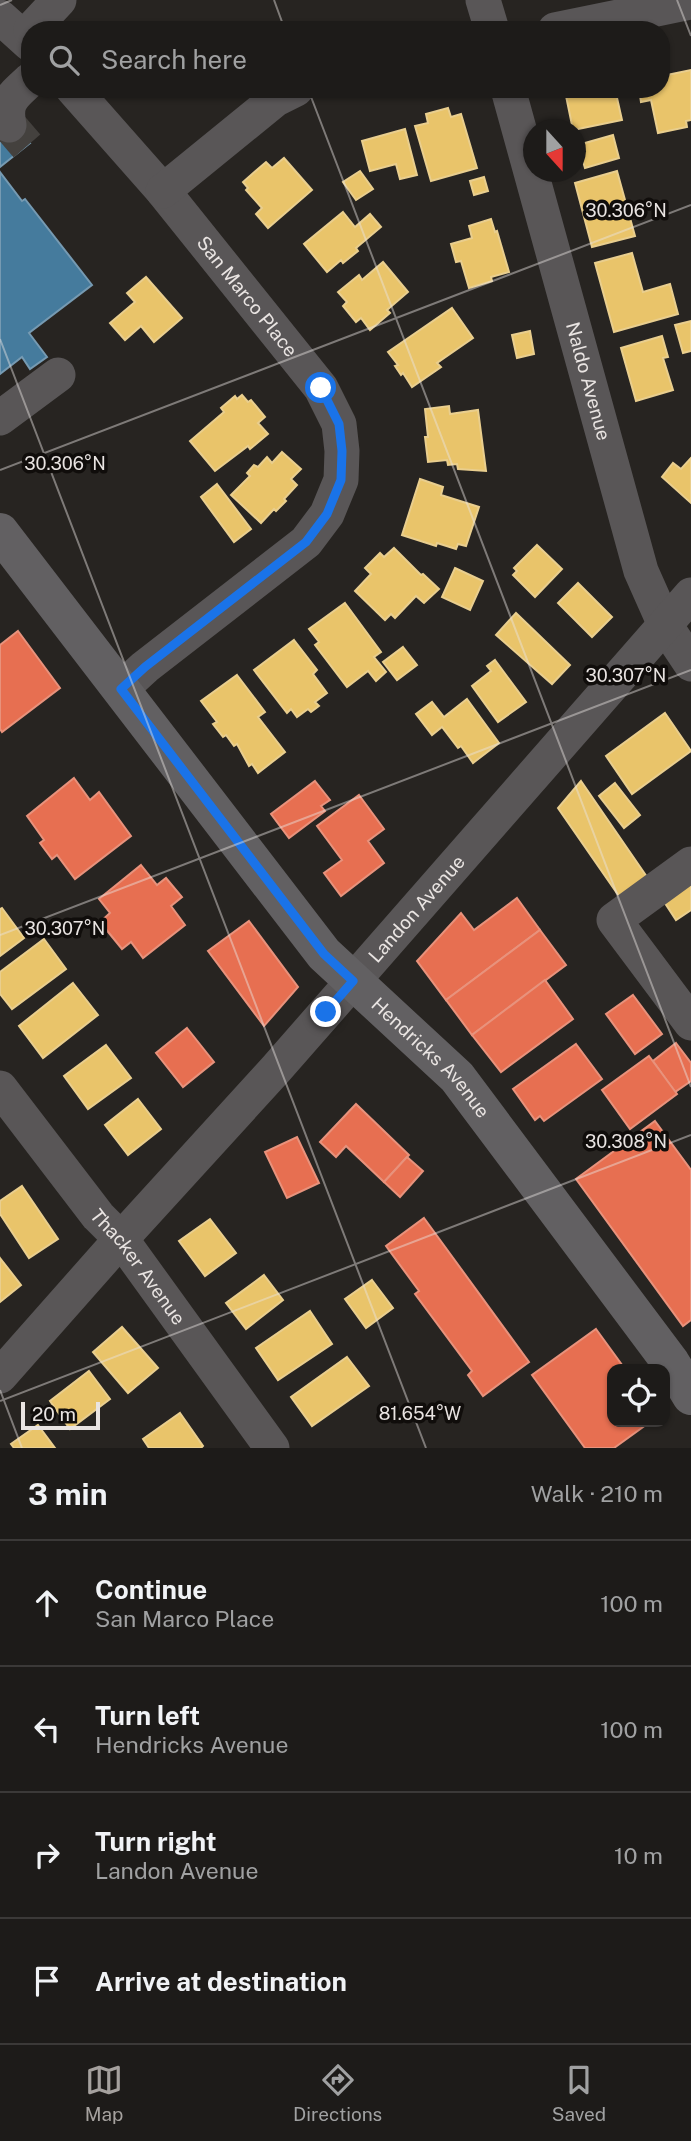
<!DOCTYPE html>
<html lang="en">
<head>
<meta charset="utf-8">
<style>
  :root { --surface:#1d1b19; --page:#2a2826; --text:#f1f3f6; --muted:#a0a1a2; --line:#3b3938; --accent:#a5a19e }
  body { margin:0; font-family:"Public Sans",sans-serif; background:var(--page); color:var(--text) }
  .controls { position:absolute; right:21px; bottom:21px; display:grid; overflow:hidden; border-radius:14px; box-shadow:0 2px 5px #0004 }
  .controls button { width:63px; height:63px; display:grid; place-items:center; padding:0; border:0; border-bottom:2px solid var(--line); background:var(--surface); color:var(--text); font:35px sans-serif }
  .compass { position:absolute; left:523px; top:119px; width:63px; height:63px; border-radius:50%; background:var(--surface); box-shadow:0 2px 5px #0004; rotate:159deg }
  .scale { position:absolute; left:21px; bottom:18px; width:79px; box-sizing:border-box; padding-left:7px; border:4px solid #e9e4e2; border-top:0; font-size:19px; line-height:24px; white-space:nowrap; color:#e9e4e2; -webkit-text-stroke:5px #100d0b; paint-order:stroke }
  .stop { position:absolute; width:21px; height:21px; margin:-16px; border:5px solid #1a73e8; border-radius:50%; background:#fff }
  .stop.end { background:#1a73e8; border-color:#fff; box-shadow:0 2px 7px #0008 }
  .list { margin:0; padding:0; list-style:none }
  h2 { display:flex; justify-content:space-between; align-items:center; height:91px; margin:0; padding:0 28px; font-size:30px }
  h2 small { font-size:23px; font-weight:400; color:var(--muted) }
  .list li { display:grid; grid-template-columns:46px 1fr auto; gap:21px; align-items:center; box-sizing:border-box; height:126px; padding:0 28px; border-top:2px solid var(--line) }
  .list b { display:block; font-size:26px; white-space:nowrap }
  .list p { margin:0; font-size:23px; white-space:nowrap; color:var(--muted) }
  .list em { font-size:23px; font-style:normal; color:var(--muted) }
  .icon { flex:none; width:38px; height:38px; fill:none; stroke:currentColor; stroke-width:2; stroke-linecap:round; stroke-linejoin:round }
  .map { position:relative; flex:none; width:691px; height:1448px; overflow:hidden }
  .search { position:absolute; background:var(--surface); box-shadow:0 2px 5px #0004; left:21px; right:21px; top:21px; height:77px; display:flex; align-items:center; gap:18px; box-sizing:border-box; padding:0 24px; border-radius:28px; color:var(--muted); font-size:26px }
  .sheet { height:595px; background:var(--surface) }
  nav { display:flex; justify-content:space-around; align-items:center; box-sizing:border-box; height:98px; border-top:2px solid var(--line); background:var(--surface); font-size:19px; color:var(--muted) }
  nav a { display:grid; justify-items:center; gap:4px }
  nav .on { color:var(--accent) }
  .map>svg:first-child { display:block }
  .homes { fill:#e9c46a; stroke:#e9ce8e; stroke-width:2 }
  .shops { fill:#e76f51; stroke:#e8927c; stroke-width:2 }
  .public { fill:#457b9d; stroke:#769ab2; stroke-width:2 }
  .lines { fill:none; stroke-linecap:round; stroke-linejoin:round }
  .minor-tunnel { stroke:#44413e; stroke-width:35; stroke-dasharray:35 18; stroke-linecap:butt }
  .minor { stroke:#595657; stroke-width:35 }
  .major { stroke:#626062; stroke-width:38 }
  .route { stroke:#1a73e8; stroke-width:9 }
  .ticks { fill:none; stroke:#e9e4e2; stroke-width:2; stroke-opacity:0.45 }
  .labels { text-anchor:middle; stroke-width:7; stroke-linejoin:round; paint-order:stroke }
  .street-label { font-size:19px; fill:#e9e4e2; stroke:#100d0b }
  .ticks-label { font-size:18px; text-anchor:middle; fill:#e9e4e2; stroke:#100d0b; stroke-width:7; stroke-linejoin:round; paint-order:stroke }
</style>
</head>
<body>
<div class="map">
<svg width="691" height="1448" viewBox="0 0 691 1448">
  <rect width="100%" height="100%" fill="#272421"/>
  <!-- homes -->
  <g class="homes">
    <path d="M664,62L667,75L691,70V120L686,121L687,127L658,133L651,100L641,102L639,89H661V63Z"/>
    <path d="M572,89H615L622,120L573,130L565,91Z"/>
    <path d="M448,108L451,117L461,114L477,168L431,181L415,126L428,123L426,114Z"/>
    <path d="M405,129L417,175L400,179L396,164L370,171L362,141Z"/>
    <path d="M613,135L619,158L585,168L578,145Z"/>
    <path d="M284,158L312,190L268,228L256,214L262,208L246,190L248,188L243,182L266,162L272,168Z"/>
    <path d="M360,171L373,189L356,200L343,182Z"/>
    <path d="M617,171L635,236L592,247L575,183Z"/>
    <path d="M484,177L488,191L474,195L470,181Z"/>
    <path d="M343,212L355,227L370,214L381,227L356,248L358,251L343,263L341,260L327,272L304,244Z"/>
    <path d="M491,219L495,232L497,231L509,272L491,277L492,281L469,288L461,261L456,262L451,244L472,238L469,226Z"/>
    <path d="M632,253L643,292L670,284L678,314L614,332L595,263Z"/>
    <path d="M383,262L408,292L387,310L390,313L370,330L361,318L356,322L343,306L347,302L338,292L359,275L362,280Z"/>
    <path d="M146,277L182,318L154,342L141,326L125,340L110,323L135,302L127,293Z"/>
    <path d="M452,308L473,338L437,363L441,367L412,387L403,373L401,375L395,366L398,365L388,352Z"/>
    <path d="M691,321V351L683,353L675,325Z"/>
    <path d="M530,331L534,354L517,358L512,335Z"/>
    <path d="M662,336L668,357L663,358L673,390L636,401L621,348Z"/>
    <path d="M242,395L248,402L251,400L265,417L258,423L268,434L250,449L248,446L215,471L190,441L224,412L221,408L235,396L237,399Z"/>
    <path d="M449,406L450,414L478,410L486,471L458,469L457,464L448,465L447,460L428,462L425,437H428L425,409Z"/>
    <path d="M282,452L301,469L291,479L297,485L284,499L286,501L276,511L274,509L261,523L231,495L250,476L247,473L254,465L258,467L267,457L272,463Z"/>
    <path d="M691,458V503L662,477L673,463L681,469Z"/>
    <path d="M420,479L443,487L441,495L479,507L466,546L458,544L456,549L437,543L436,546L402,535Z"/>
    <path d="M217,484L251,529L234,542L201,497Z"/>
    <path d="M537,545L562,569L535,597L513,575L517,571L514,568Z"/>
    <path d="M394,548L421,575L423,574L439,589L424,603L416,596L395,618L391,614L385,620L355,591L371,574L365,568L380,553L384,557Z"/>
    <path d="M455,568L483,581L470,610L442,597Z"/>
    <path d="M578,583L612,617L592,637L558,603Z"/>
    <path d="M345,603L381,652L374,657L386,672L376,681L368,671L347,687L315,645L319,642L309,629Z"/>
    <path d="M516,613L570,665L552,684L496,635Z"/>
    <path d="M294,640L317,670L313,674L327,693L315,702L319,706L311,712L308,709L297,717L291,709L287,713L254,670Z"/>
    <path d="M403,647L417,665L397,680L383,662Z"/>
    <path d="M495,660L526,702L498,722L472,686L491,671L487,666Z"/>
    <path d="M237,675L265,712L258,717L285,752L258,773L252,764L249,766L237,744L234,746L226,735L223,737L213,724L217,722L201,701Z"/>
    <path d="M467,699L499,743L473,763L461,746L458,748L442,727L432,735L416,714L432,702L444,717Z"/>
    <path d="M665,713L691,751L632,794L606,756Z"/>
    <path d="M581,781L647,877L619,896L558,808Z"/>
    <path d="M615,783L640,815L624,828L599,796Z"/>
    <path d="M691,878V910L676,920L661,897Z"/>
    <path d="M2,908L24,938L0,956V909Z"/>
    <path d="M44,939L66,969L12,1009L0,994V972Z"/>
    <path d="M73,983L98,1015L43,1058L19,1026Z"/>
    <path d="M106,1045L131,1078L88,1109L64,1076Z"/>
    <path d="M138,1099L161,1129L128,1155L105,1125Z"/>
    <path d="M22,1186L58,1239L29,1258L0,1214V1201Z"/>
    <path d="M210,1219L236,1253L205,1276L179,1241Z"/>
    <path d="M0,1258L21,1285L0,1302Z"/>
    <path d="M264,1275L283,1300L246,1329L226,1303Z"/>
    <path d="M372,1280L393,1308L366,1328L345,1299Z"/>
    <path d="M310,1311L332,1344L278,1380L256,1348Z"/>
    <path d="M122,1327L158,1368L128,1393L93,1352Z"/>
    <path d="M347,1357L369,1386L312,1426L291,1397Z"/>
    <path d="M89,1371L110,1399L70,1429L50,1401Z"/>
    <path d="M180,1413L203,1446L201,1448H149L143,1439Z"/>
    <path d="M38,1425L55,1448H14L11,1444Z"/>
  </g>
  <!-- shops -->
  <g class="shops">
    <path d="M18,631L60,688L2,732L0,729V645Z"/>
    <path d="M74,778L90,800L99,792L131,836L75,879L57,855L52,859L40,843L44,840L27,816Z"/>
    <path d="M315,781L330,800L321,806L325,811L289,838L271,814Z"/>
    <path d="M359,795L384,829L368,841L384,863L341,896L324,873L342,860L317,826Z"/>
    <path d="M141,865L157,885L166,878L182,897L171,906L185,925L143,958L131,942L122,949L100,922L110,913L99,899Z"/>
    <path d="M517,898L540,930L446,1000L417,961L461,913L474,930Z"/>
    <path d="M249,921L298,987L264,1026L208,951Z"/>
    <path d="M540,930L566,965L472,1035L446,1000Z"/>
    <path d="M545,980L573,1019L501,1072L472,1035Z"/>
    <path d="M633,995L662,1034L635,1054L606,1014Z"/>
    <path d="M187,1028L214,1062L183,1087L156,1053Z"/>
    <path d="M676,1043L691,1063V1081L675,1092L653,1061Z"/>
    <path d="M576,1044L602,1079L544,1121L540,1116L535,1120L513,1089Z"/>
    <path d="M649,1056L677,1094L630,1129L602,1090Z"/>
    <path d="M356,1104L409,1155L384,1182L346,1146L336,1157L320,1142Z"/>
    <path d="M655,1121L691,1170V1320L683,1326L576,1179Z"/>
    <path d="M297,1137L319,1183L287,1198L265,1152Z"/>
    <path d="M407,1157L423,1171L400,1197L384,1182Z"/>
    <path d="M424,1218L529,1362L483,1396L468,1375L472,1371L415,1294L419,1291L386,1246Z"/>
    <path d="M596,1329L625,1369H612V1422H650L614,1448H585L532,1375Z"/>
  </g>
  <!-- public -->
  <g class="public">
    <path d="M13,122L30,143L0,167V132Z"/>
    <path d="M0,172L22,201L25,199L92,285L29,333L47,357L30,369L22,357L0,374Z"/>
  </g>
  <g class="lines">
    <!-- minor-tunnel -->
    <path class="minor-tunnel" d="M9,125L27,146"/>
    <!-- minor -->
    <g class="minor">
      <path d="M483,0L492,30"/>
      <path d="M0,17L30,44"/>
      <path d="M31,30L59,0"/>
      <path d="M555,30L691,2"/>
      <path id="s1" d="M73,89L163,191L321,388L339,424L342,451L341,480L327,514L306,542L145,667L121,689"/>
      <path id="s2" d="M508,89L641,571L665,625L691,664"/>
      <path d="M9,125C4,101 13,96 30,80"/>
      <path d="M163,191L276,99L296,89"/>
      <path d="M0,418L58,375"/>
      <path d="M691,864L614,920L691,1023"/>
      <path id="s3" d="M0,1088L98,1216L121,1239L272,1448"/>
      <path id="s4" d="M0,1376L121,1239L276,1069L691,595"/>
    </g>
    <!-- major -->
    <path class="major" id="s5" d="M0,532L324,954L457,1077L671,1363L691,1396"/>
  </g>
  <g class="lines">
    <!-- route -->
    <path class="route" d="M321,388L339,424L342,451L341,480L327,514L306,542L145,667L121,689L324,954L353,981L326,1012"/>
  </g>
  <!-- ticks -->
  <path class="ticks" d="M274,0L285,30M677,0L691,36M0,5L12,0M308,89L691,1087M0,339L426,1448M0,470L691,205M0,935L691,670M0,1390L22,1448M0,1401L691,1135"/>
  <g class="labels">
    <!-- street labels -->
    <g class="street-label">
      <text dy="7" stroke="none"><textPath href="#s1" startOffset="271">San Marco Place</textPath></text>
      <text dy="7" stroke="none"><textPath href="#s2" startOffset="303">Naldo Avenue</textPath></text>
      <text dy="7" stroke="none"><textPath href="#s4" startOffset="626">Landon Avenue</textPath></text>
      <text dy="7" stroke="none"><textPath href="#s5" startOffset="681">Hendricks Avenue</textPath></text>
      <text dy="7" stroke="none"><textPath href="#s3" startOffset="226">Thacker Avenue</textPath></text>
    </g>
  </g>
  <g class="ticks-label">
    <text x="626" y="217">30.306°N</text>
    <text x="65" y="470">30.306°N</text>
    <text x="626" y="682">30.307°N</text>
    <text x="65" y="935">30.307°N</text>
    <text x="626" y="1148">30.308°N</text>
    <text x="420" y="1420">81.654°W</text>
  </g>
</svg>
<div class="controls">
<button><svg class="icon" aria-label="locate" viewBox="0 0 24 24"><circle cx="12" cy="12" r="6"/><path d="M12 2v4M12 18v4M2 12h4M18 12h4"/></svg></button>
</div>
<svg class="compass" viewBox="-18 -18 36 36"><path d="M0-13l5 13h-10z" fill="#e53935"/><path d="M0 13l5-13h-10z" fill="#a0a1a2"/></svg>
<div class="scale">20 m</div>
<div class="stop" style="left:321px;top:388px"></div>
<div class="stop end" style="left:326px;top:1012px"></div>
<div class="search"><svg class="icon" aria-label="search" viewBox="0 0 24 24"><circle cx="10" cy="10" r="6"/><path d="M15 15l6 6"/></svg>Search here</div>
</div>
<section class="sheet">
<h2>3 min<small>Walk · 210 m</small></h2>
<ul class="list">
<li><svg class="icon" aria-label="ahead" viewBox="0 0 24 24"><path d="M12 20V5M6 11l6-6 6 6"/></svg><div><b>Continue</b><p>San Marco Place</p></div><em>100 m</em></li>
<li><svg class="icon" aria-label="left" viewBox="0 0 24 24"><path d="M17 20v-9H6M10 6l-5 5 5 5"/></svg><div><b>Turn left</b><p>Hendricks Avenue</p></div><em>100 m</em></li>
<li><svg class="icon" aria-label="right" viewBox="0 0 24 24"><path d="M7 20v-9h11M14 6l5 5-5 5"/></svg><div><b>Turn right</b><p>Landon Avenue</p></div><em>10 m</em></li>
<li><svg class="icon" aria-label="arrive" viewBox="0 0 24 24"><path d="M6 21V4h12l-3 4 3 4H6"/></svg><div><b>Arrive at destination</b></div></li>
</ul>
</section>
<nav>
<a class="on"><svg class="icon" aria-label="map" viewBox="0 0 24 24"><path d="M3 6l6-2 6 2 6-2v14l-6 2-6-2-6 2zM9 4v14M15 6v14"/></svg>Map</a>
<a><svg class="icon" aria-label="directions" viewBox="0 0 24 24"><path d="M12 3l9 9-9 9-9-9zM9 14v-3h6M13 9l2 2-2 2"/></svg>Directions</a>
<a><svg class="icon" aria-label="saved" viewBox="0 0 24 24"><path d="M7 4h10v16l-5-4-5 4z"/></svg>Saved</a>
</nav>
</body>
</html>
